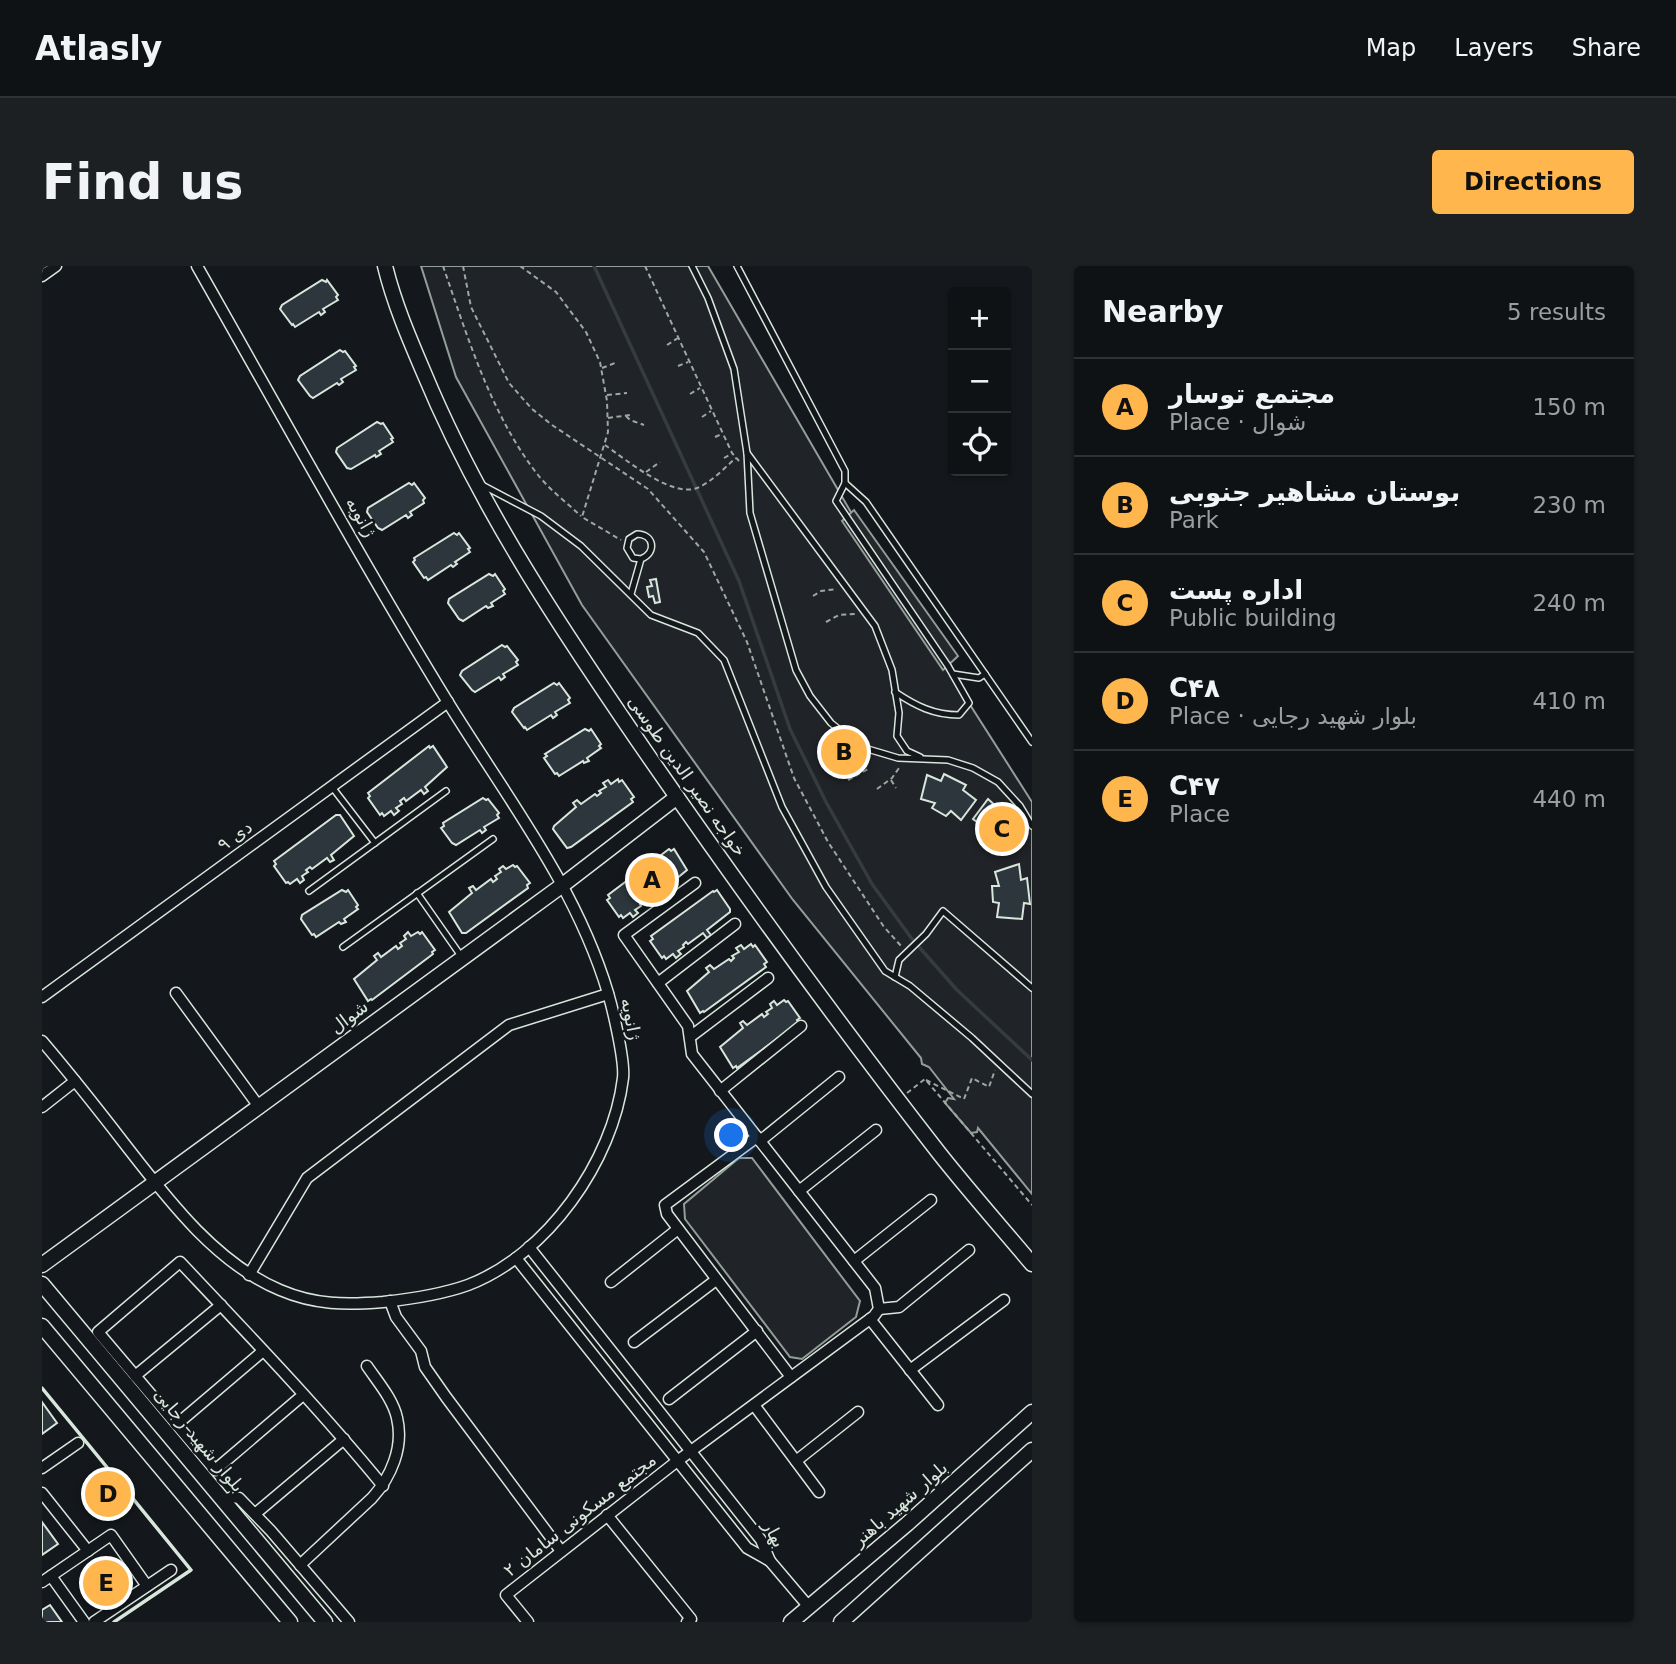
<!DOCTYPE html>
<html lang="en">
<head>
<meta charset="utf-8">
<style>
  :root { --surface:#0f1215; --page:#1d2022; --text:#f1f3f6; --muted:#9b9ea0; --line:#2f3234; --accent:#ffb74d }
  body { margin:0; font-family:"DejaVu Sans","Noto Sans Arabic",sans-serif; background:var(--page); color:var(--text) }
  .controls { position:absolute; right:21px; top:21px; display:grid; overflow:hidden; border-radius:7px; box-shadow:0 2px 5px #0004 }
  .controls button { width:63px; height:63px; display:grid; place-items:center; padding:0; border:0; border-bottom:2px solid var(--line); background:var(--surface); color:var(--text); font:35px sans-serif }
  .you { position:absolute; left:690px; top:870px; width:24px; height:24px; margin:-18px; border:5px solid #fff; border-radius:50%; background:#1a73e8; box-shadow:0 0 0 10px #1a73e833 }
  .badge { display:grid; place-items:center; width:46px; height:46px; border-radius:50%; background:var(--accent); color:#111; font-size:23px; font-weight:700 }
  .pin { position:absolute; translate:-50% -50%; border:4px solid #fff; box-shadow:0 2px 7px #0006 }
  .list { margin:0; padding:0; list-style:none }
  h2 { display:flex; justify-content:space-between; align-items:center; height:91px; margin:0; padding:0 28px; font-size:30px }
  h2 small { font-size:23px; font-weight:400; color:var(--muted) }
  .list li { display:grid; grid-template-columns:46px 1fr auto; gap:21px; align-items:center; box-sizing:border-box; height:98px; padding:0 28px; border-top:2px solid var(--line) }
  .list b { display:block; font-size:26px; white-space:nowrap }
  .list p { margin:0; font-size:23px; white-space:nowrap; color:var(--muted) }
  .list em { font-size:23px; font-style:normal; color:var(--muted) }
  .icon { flex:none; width:38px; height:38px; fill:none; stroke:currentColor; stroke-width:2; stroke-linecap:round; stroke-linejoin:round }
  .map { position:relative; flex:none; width:990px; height:1356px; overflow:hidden; border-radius:7px }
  header { display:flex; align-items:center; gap:42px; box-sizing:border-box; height:98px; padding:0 35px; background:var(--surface); border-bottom:2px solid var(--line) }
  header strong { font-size:33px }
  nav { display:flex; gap:38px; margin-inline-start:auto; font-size:24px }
  .intro { display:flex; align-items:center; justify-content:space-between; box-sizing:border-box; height:168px; padding:0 42px }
  h1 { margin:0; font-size:49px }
  .button { padding:18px 32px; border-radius:7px; background:var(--accent); color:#111; font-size:24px; font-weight:700 }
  main { display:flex; gap:42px; padding:0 42px }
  aside { flex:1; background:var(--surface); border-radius:7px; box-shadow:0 2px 5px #0004 }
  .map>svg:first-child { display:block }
  .green { fill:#202428; stroke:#939e99; stroke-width:2 }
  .parking { fill:#24282b; stroke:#939e99; stroke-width:2 }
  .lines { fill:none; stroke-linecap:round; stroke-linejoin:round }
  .stream { stroke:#363b3e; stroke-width:3.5 }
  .building { fill:#2c363c; stroke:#d8e6dc; stroke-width:2 }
  .lane-casing { stroke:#d8e6dc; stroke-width:8 }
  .street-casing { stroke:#d8e6dc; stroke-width:13 }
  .secondary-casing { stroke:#d8e6dc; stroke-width:17 }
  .path { stroke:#9da8a2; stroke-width:2; stroke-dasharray:5 3.5; stroke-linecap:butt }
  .lane { stroke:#14181c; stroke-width:5 }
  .street { stroke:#14181c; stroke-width:10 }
  .secondary { stroke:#14181c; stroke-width:14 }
  .wall { stroke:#d8e6dc; stroke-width:3.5 }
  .labels { text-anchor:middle; stroke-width:5; stroke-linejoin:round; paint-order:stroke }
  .street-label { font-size:18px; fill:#d8e6dc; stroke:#14181c }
</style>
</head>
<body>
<header>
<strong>Atlasly</strong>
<nav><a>Map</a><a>Layers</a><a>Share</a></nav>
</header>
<div class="intro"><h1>Find us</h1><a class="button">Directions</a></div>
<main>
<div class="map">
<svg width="990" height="1356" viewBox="0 0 990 1356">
  <rect width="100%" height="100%" fill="#14181c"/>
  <!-- green -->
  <g class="green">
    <path d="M379,0H666L846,310L990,536V928L936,862L935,866L929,867L903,837L906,832L912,833L887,801L880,798L879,792L751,634L540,339L414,111Z"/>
    <path d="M697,892H710L818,1035L814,1051L760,1093L748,1091L643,953L642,938Z"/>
  </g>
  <!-- parking -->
  <path class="parking" d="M812,244L916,390L901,404L800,255Z"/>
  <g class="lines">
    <!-- stream -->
    <path class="stream" d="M552,0L697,315L748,463L784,536L830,618L870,673L915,724L990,794"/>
  </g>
  <!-- building -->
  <g class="building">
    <path d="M280,14L284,16L285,14L296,29L294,31L296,34L281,43L283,46L279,49L277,46L253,61L251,58L250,59L238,43L240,39Z"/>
    <path d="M298,84L301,86L303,85L314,100L312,101L314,104L299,113L301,116L297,119L295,117L271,132L268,130L256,114L258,110Z"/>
    <path d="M335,156L339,158L341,157L351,172L349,173L351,176L337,185L339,188L334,191L333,189L309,203L305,202L294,186L295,182Z"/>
    <path d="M367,217L370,219L372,217L383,232L381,234L382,237L368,246L370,249L366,252L364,249L340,264L336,262L325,246L326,242Z"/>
    <path d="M412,267L415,269L417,267L428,282L426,283L428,286L413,296L415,298L411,301L409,299L386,314L384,311L382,312L371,296L373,294L372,292Z"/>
    <path d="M447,308L451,310L453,308L463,323L461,325L463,328L449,337L451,340L446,342L444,340L421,355L417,353L406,337L407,333Z"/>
    <path d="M614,313L618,336L613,337L611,330L607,331L605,321L610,320L608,314Z"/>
    <path d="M460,379L463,381L465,380L476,394L474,396L476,399L461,408L463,411L459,414L457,411L433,426L430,424L418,409L420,405Z"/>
    <path d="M512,417L515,419L517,417L528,432L526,434L528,437L513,446L515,449L511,452L509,449L485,464L483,461L482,462L470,446L472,442Z"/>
    <path d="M543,463L547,465L549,463L559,478L557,480L559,482L545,492L547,495L542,497L541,495L517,510L515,507L513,508L502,492L505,490L503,488Z"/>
    <path d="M387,480L388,482L391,480L405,501L383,521L386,525L382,528L379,524L364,535L362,532L358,535L360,538L354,542L357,545L352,549L349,545L342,550L340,547L338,549L326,532L328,530L326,527Z"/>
    <path d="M902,508L924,519L921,524L934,534L919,554L909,545L904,550L890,542L893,537L879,533L885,509L899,515Z"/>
    <path d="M576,513L577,516L580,514L592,531L589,533L591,536L529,581L525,582L511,563L512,560L534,541L531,537L535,534L539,538L553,528L555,530L559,527L557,525L564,521L561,517L566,514L569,518Z"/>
    <path d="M441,532L444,534L446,533L457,547L455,549L457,552L442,561L444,564L440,567L438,564L414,579L410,577L399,562L402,560L401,557Z"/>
    <path d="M946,533L957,543L961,538L978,557L974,560L982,574L961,587L954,575L948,578L937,566L943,562L931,553Z"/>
    <path d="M294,549H298L312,570L289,589L292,594L288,596L285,592L270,603L268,601L264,604L266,606L260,610L262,614L258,617L255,613L248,618L246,616L244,617L232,600L234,598L232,595Z"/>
    <path d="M627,583L629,585L632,583L645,604L622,623L626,628L622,630L618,626L603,637L601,635L598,638L599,640L593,644L596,647L591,651L588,647L581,652L579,649L577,651L565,634L568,632L566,629Z"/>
    <path d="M977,598L979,614L985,612L988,638L982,637L980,653L955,651L957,637L951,636L950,620H957L953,606Z"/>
    <path d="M471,599L473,601L475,600L488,617L485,619L486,622L424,667H420L407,646L430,627L427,622L431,620L434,624L449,613L451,616L455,613L453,610L459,606L457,603L461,600L464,603Z"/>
    <path d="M300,624L304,626L306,624L316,639L314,641L316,643L302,653L304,656L299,658L297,656L274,671L272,668L270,669L259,653L260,649Z"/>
    <path d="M675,624L688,643V646L665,664L669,669L665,672L661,667L646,678L644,676L641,679L642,681L636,685L639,688L634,692L631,688L624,693L622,690L620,692L608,675L611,673L609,670L671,625L672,626Z"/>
    <path d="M366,666L369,670L376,666L378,668L380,666L393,684L390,686L391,688L330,734L329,733L326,735L312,713L335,694L332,690L336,687L339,691L354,680L356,683L360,680L358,677L364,673L362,670Z"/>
    <path d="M709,678L711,681L713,679L725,696L722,698L724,701L662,746L661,745L658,747L645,725L667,706L664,702L668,699L672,703L687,693L689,695L692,692L690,690L697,686L694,682L699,679L702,683Z"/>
    <path d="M742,734L744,736L746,735L758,752L755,754L757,757L695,802L694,800L691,802L678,781L701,762L698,757L701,755L705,759L720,748L722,751L726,748L724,746L730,742L728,738L732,735L735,739Z"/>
    <path d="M0,1136L15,1157L0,1168Z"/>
    <path d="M66,1203L89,1235L66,1253L42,1221Z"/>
    <path d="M0,1256L16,1278L0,1289Z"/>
    <path d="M72,1293L89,1318L56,1341L39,1316Z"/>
    <path d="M8,1339L20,1356H0V1344Z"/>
  </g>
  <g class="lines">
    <!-- lane casing -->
    <g class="lane-casing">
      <g id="lane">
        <path d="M650,0L666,32L692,103L705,187L708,247L754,404L768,430L789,457L819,481L856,492L906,494L931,502L956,516L978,540L990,560"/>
        <path d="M695,0L803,205V217L824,236L990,476"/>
        <path d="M705,187L833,360L850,404L857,447L855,470L865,485L878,491"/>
        <path d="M803,217L794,235L906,400L927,437L917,449C892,449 874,440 853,426"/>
        <path d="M440,219L499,250L539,280L609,349L656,367L682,394L740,541L784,621L843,705L868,720L930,772L990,828"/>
        <path d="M589,328L599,293C615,287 612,268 595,268L587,273L585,282L591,292L599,293"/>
        <path d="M911,408L937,412L943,408"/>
        <path d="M290,521L333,577"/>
        <path d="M267,625L404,525"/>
        <path d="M375,627L419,690"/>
        <path d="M301,681L451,573"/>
        <path d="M853,711L857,694L884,668L901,645L990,722"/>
      </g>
    </g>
    <!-- street casing -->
    <g class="street-casing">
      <g id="street">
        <path d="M0,10L14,0"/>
        <path d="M616,717L693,658"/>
        <path d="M134,727L218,842"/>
        <path d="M0,731L406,436"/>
        <path d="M648,771L726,712"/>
        <path d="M0,775C28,808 55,842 82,877C124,931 173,997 238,1024C273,1039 304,1039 341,1036C369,1033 398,1029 426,1019C505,989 571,895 581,812C583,795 571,744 566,727C534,620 465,532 407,438C319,294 238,146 155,0"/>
        <path d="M678,825L759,760"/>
        <path d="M0,841L33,815"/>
        <path d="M715,871L623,939L625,948L749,1111"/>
        <path d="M718,875L797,811"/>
        <path d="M757,925L834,864"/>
        <path d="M487,981L719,1274L728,1295"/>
        <path d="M474,992L705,1282L728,1295L767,1341"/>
        <path d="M812,995L889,934"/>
        <path d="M207,1009L265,912L467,759L566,728"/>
        <path d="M569,1016L636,963"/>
        <path d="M348,1035L354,1051L379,1085L383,1101L404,1131L519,1285"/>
        <path d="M837,1043L857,1041L927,984"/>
        <path d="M828,1053L896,1139"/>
        <path d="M592,1076L674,1014"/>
        <path d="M868,1104L962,1034"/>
        <path d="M93,1110L179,1039"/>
        <path d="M261,1129L173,1204L56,1066L138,996C207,1069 277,1142 341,1220"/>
        <path d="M627,1133L715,1065"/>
        <path d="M712,1139L777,1226"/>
        <path d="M134,1159L221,1085"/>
        <path d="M754,1195L816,1146"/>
        <path d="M0,1202L36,1177"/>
        <path d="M0,1227L46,1285"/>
        <path d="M182,1234L191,1231L197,1232L229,1265L307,1356"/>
        <path d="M213,1248L302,1173"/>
        <path d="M565,1249L649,1353L645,1356"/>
        <path d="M258,1299L330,1232C349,1211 362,1181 355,1152C351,1133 335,1115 325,1100"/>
        <path d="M9,1310L42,1356"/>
        <path d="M0,1316L69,1269L105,1320"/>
        <path d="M52,1356L129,1304"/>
        <path d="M486,1356L464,1329L634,1196L832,1050L837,1043L833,1022L650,788L646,760L582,669L653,617"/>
      </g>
    </g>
    <!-- secondary casing -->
    <g class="secondary-casing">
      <g id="secondary">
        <path d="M343,0C352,37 367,72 382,107C438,242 520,364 603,485C697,621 795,756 897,887C927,925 959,961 990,998"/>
        <path d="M0,999L522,618L635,531"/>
        <path d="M0,1018L283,1356"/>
        <path d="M0,1060L248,1356"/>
        <path d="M749,1356L865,1258L990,1146"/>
        <path d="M799,1356L990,1184"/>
      </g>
    </g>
    <!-- path -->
    <g class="path">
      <path d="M401,0C426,72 449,149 496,209C508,224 525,237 539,250"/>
      <path d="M421,0L429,41L467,117L490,143L510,159L606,223L662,286L705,376L752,512L786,576L842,661L860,681"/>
      <path d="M478,0L514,26L544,66L558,96L565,135L566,166L540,251L579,274"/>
      <path d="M603,0L690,187L697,195"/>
      <path d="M625,79L636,72"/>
      <path d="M636,100L646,96"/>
      <path d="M560,102L573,97"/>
      <path d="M648,128L658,122"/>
      <path d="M565,129L585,127"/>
      <path d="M584,150L588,154L602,159"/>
      <path d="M660,151L669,145"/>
      <path d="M566,152L588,149"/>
      <path d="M673,171L680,168"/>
      <path d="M563,179C583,193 630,232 655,222C670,216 682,202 694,192"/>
      <path d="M682,192L689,188"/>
      <path d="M604,206L618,196"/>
      <path d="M771,330L779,325L795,323"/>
      <path d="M784,356L797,349L813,348"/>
      <path d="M792,483L798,475"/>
      <path d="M806,514L826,503L821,495L824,490"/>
      <path d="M849,514L854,522"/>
      <path d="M835,523L850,512L857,502"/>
      <path d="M884,814L922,833L930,812L947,821L953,804"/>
      <path d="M865,827L883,813L990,939"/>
    </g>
    <!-- lane -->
    <use href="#lane" class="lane"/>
    <!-- street -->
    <use href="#street" class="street"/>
    <!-- secondary -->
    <use href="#secondary" class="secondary"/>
    <!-- wall -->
    <g class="wall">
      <path d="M0,1122L68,1205"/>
      <path d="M72,1356L149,1304L75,1213"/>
    </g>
  </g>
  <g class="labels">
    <!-- street labels -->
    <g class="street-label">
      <text transform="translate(319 251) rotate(60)" y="6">ژانویه</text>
      <text transform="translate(645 510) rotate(55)" y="6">خواجه نصیر الدین طوسی</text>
      <text transform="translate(193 570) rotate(-36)" y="6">۹ دی</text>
      <text transform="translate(307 751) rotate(-37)" y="6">شوال</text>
      <text transform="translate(589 753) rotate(79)" y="6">ژانویه</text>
      <text transform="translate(157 1174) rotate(50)" y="6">بلوار شهید رجایی</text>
      <text transform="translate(858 1238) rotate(-41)" y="6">بلوار شهید باهنر</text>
      <text transform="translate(538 1249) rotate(-38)" y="6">مجتمع مسکونی سامان ۲</text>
      <text transform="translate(732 1268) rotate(62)" y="6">بهار</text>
    </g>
  </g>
</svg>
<div class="controls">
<button>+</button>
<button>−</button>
<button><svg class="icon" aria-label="locate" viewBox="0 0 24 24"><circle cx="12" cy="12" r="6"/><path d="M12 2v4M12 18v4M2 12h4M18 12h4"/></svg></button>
</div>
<div class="you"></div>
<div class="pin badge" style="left:610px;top:614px">A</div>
<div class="pin badge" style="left:802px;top:486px">B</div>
<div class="pin badge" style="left:960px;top:563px">C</div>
<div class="pin badge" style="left:66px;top:1228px">D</div>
<div class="pin badge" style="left:64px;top:1317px">E</div>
</div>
<aside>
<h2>Nearby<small>5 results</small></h2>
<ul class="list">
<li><span class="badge">A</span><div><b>مجتمع توسار</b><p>Place · شوال</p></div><em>150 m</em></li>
<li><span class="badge">B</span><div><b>بوستان مشاهیر جنوبی</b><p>Park</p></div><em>230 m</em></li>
<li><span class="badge">C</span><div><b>اداره پست</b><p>Public building</p></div><em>240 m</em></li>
<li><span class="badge">D</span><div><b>C۴۸</b><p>Place · بلوار شهید رجایی</p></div><em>410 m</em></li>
<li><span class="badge">E</span><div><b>C۴۷</b><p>Place</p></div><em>440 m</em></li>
</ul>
</aside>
</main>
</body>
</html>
